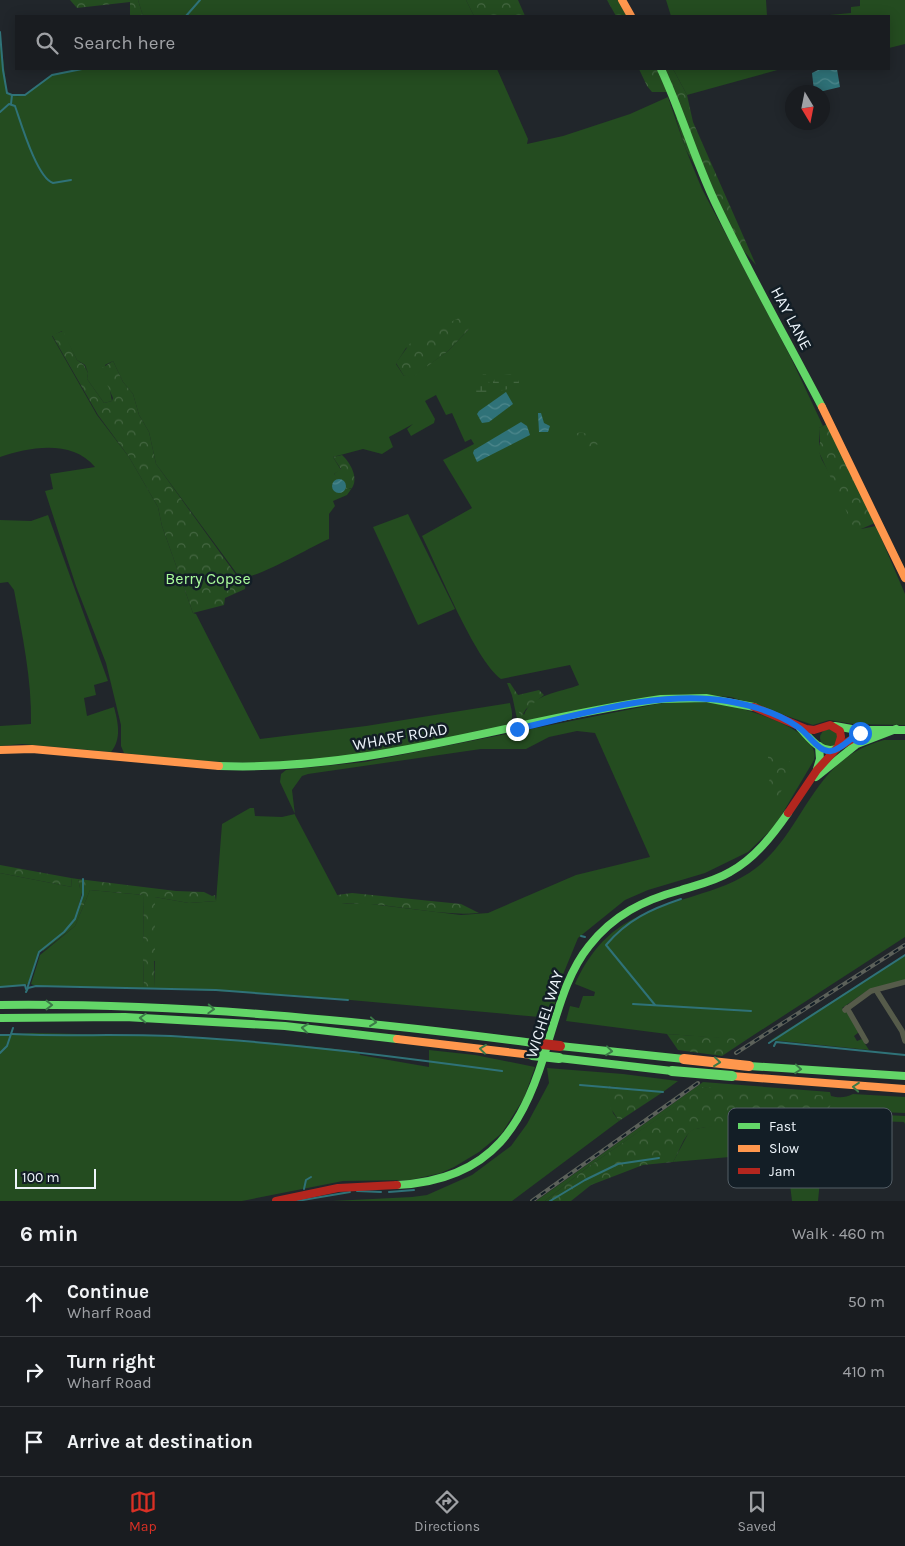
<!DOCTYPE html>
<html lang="en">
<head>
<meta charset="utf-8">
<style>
  :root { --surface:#191c20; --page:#26292d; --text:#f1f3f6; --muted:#9fa1a5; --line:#373a3e; --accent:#d93025 }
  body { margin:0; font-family:Karla,sans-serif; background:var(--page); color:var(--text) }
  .compass { position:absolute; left:785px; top:85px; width:45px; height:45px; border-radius:50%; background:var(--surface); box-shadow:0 2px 12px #0003; rotate:170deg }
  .scale { position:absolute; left:15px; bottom:12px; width:81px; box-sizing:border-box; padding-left:5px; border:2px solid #edf4fa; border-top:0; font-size:14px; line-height:18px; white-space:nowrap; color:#edf4fa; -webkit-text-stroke:4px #131e26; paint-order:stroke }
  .stop { position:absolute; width:15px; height:15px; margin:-11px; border:4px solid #1a73e8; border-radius:50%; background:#fff }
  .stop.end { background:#1a73e8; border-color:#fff; box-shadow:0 1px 5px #0008 }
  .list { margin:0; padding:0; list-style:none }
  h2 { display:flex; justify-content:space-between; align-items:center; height:65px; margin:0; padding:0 20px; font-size:21px }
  h2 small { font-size:16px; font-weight:400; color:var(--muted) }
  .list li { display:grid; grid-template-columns:32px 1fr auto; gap:15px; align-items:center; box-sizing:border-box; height:70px; padding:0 20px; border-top:1px solid var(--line) }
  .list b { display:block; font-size:19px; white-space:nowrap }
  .list p { margin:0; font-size:16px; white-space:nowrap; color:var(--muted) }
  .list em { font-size:16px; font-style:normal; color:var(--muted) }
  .icon { flex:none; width:28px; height:28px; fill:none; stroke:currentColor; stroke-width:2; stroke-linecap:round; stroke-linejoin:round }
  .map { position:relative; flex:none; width:905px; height:1201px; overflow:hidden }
  .search { position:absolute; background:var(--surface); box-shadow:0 2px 12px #0003; left:15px; right:15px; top:15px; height:55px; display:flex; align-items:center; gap:12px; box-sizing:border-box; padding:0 18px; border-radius:0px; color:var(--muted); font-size:19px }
  .sheet { height:275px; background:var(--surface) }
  nav { display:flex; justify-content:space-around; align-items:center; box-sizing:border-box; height:70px; border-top:1px solid var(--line); background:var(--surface); font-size:14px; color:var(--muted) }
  nav a { display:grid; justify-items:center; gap:2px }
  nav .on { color:var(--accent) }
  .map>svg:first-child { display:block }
  .green { fill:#244c20; fill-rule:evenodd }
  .forest { fill:url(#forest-crowns) }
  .wetland { fill:url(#wetland-marsh) }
  .water { fill:url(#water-waves) }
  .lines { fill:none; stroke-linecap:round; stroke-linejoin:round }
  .stream { stroke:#2f7278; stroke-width:2 }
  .street { stroke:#565b4a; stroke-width:5.5 }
  .fast { stroke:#63d668; stroke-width:8 }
  .slow { stroke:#ff974d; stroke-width:8 }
  .jam { stroke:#b3261e; stroke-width:8 }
  .rail-casing { stroke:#5c615a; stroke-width:4 }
  .rail { stroke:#131e26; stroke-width:2; stroke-dasharray:5.5; stroke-linecap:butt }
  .fast-bridge { stroke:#63d668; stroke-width:10 }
  .slow-bridge { stroke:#ff974d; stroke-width:10 }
  .jam-bridge { stroke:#b3261e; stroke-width:10 }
  .oneway { stroke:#3b7a47 }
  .route { stroke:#1a73e8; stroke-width:6 }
  .labels { text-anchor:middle; stroke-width:5; stroke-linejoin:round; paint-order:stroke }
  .street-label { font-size:16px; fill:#edf4fa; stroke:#131e26 }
  .park-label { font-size:16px; fill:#a9fb9b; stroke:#131e26 }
  .key { fill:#131e26; stroke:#545e66; stroke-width:1 }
  .key-label { font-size:14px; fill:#edf4fa }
</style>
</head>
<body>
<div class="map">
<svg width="905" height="1201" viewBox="0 0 905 1201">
  <defs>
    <pattern id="forest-crowns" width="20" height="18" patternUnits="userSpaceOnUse" patternTransform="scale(1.25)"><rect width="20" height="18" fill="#244c20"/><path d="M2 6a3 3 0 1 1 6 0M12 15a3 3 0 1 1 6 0" fill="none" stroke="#446641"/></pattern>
    <pattern id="wetland-marsh" width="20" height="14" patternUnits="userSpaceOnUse" patternTransform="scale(1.25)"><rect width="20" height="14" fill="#244c20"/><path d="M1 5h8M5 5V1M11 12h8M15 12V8" fill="none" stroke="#446641"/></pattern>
    <pattern id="water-waves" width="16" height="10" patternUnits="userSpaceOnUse" patternTransform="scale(1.25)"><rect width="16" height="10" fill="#2f7278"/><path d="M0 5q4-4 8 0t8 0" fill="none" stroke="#4d878c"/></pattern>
  </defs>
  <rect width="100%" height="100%" fill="#21262b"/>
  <!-- green -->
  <g class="green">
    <path d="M138,0H466L474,16H143Z"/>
    <path d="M666,0H766L767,16H671Z"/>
    <path d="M860,0H905V44L889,48V16H819L851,13V7L860,6Z"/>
    <path d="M0,32L7,93C27,105 38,80 55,74C63,71 73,71 82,69H497L528,139L527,144L563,136L630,114L668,97L686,150L702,189L790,356L823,426L819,428C820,440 817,449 822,460L861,529L876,526L905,594V725L853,724L829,720L813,725L731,697L687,694L658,696L522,722L517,719L512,695L524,715C531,694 562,692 579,685L570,665L501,679C475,660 438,568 422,536L472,508L443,460L474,444L471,439L465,442L452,413L446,415L436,395L425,401L435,419L434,423L411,436L407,429L413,424L389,437L393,447L382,454L363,449L333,457L341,470L334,474L350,489L352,488L347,495L333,501L335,506L329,514V539C310,547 257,579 240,578L156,464L149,432L139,415L133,394L123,382L113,361L105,365L112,401L104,403L87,379L88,373L85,365L77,360L62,331L52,336L97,415L129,457L158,507L162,526L193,613L196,614L260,739L366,726L510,703C512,712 515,720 506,727C443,740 379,754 315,760C252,766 187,761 124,753L121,746V725L106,663L76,586L45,491L53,489L50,474L95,467C72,439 29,447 0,457ZM469,329L448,351L410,378L407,374L404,376L396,364L406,348Z"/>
    <path d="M673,69H781L687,95Z"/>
    <path d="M408,514L455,609L418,625L373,527Z"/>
    <path d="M48,515L108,681L94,685L96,695L84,698L87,716L114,707C118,722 122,739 111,752L22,744L0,746V726L31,724C32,679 22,634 14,590L8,582L0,583V520L31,521Z"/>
    <path d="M678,701C694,702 711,702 727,705C749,710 822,730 814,760L775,826L748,852L705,873L648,890L625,900L578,938L562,977L551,1018L294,995L155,988V961L143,960L144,988L36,986L31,984L40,955L75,926L90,890L144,895L143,945L155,897L189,903L216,901L222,824L250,808H254L255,816L282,817L295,814L280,782L281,774L286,770L365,762L662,703ZM577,731L595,733L650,857L576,875L488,913L461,915L363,903L342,904L295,815L292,790L302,776L308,774L481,749H526L549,737Z"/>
    <circle cx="829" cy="738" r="9"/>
    <path d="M884,740H905V937L746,1040L667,1034L566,1021L570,1006L579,1008L583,996H594L595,992L575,984C602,926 636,914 694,896C716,889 738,882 756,868C807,828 811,759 884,740Z"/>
    <path d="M0,873L72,887L71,878L78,879L80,888L83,889L75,919L64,933L39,952L28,984L25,985L0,987Z"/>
    <path d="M905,955V980L867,991L842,1008L847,1012L859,1032L854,1036L857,1041L862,1039L869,1050L771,1040Z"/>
    <path d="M32,1033C141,1035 251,1038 359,1052L360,1055L429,1067V1050L475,1055L535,1067L524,1098L502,1133L479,1152L454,1167L441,1173L410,1180L343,1181L242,1201H0V1035Z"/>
    <path d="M547,1068L623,1074L678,1081L663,1092L607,1086L613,1113L619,1121L512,1201H332L412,1197L427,1195L472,1175L511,1146L527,1124L549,1083Z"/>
    <path d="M703,1082L830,1092L831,1096C839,1098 845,1098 853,1094L905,1097V1113L827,1110V1112L905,1116V1124L904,1122L874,1121V1123L867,1119L866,1122L873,1124L832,1122V1140H824L818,1201H792L786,1152L673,1162L689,1132L694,1129L712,1126L792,1124L815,1120L704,1087L588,1167L545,1201H536Z"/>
  </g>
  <!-- forest -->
  <g class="forest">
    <path d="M70,0H138L143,16H130V2L77,8Z"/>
    <path d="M466,0H518L525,16H474Z"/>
    <path d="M607,0H618L627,16H616Z"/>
    <path d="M639,69H673L687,95L693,122L756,265L743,250L686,150L668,92H652L647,86Z"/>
    <path d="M461,317L467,320L469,329L448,351L410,379L407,375L404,376L396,363L411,342Z"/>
    <path d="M63,331L77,360L84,365L88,373L87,379L104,403L112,401L113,398L102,373V368L113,361L123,382L133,394L139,415L149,432L156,464L237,576L246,579L245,589L225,598L224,605L193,613L162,526L158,507L129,457L98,415L52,335Z"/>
    <path d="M827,424L875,523L861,529L854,528L818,450L820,442L819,428Z"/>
    <path d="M581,432L596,437L599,444L584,448L577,440L567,436Z"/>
    <path d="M342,455C350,462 359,478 352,488L346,489L334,474L341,469L333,457Z"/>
    <path d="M507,683H510L518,695L539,690L544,695L526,709L521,717Z"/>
    <path d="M772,750L792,763L794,768L779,795L774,800L768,797L766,788L772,774L767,753Z"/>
    <path d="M0,865L71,878L72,887L0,873Z"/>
    <path d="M78,879L176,891L204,892L212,896L215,895L216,901L189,903L155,897V954H148L143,945L144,895L90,890L75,926L43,951L42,948C67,931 77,922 83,891L80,888Z"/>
    <path d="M352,893L461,904L479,913C433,917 388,901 341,904L337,895Z"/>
    <path d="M154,957L155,988H144L143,958Z"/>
    <path d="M667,1034L743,1039L746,1040L722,1056L678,1050Z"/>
    <path d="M607,1086L663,1092L619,1121L610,1107Z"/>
    <path d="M703,1087L831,1096C839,1139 716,1119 693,1130C684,1134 679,1153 673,1162L643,1165L591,1185L571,1201H545L588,1167Z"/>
  </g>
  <!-- wetland -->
  <g class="wetland">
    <path d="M483,374H486C491,381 490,390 486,396L480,398L473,397L472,387L478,383Z"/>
    <path d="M510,374L517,377L520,386L496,392L493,390V382L497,376Z"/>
  </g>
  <!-- water -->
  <g class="water">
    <path d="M820,69H837L840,87L819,92L814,91L812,73Z"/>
    <path d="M506,392L513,404L489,422L482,423L477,414L479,411Z"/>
    <path d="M538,413H541L544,423L550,426L548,432H539Z"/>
    <path d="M521,422L527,426L530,435L477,462L473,453L474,450Z"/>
    <circle cx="339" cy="486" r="7"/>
  </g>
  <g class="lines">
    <!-- stream -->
    <g class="stream">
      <path d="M186,16L200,0"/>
      <path d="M0,32L3,70L7,93L12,95"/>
      <path d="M11,104L12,95H25L52,75L82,69"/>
      <path d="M0,112L9,104L15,106C21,123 37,178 53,183L71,180"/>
      <path d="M581,936L585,937"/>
      <path d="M0,987L25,985L26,989"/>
      <path d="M27,989L39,952L64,932L75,919L83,895V879"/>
      <path d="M26,992L28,988L36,986L216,990L348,1000"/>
      <path d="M633,1004L751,1011"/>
      <path d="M655,1005L606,945C627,920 651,909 681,899"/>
      <path d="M12,1034C70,1037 128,1033 186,1037C292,1043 397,1057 502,1071"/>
      <path d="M0,1035H10"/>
      <path d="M769,1043L905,955"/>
      <path d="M774,1046L776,1042L905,1055"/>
      <path d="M0,1053L7,1046L13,1028"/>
      <path d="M580,1085L663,1092"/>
      <path d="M304,1189L306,1180L311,1177"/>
      <path d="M357,1191L381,1192"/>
      <path d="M389,1192L414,1190"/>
      <path d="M297,1201L350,1192"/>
      <path d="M550,1201L585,1180L618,1164L659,1158"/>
    </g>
    <!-- street -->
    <g class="street">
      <path d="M876,990L902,1031L905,1041"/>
      <path d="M847,1008L866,1041"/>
      <path d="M845,1010L871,991L905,982"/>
    </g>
    <!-- fast -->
    <g class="fast">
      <path d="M661,69C681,112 694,157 714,200C747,270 786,338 822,407"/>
      <path d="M835,726L857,730H905"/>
      <path d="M800,728C810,738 820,754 836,749"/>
      <path d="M219,766C370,772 513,720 661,699L706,698L754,707"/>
      <path d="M817,769L820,759L819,746"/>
      <path d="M816,777L857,744L896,729"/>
      <path d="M0,1005C179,1003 356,1020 533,1043"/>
      <path d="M0,1018L125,1017L285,1026L397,1039"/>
      <path d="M560,1046L684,1059"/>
      <path d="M559,1058L672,1071"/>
      <path d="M749,1066L905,1076"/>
      <path d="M397,1185C494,1180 525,1124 549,1039C559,1007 568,972 589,946C613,915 644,900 681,890C697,885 715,881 730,872C755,858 772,836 788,813"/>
    </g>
    <!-- slow -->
    <g class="slow">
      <path d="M622,0L631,16"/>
      <path d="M822,407L905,578"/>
      <path d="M0,750L32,749L219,766"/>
      <path d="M397,1039L532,1055"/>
      <path d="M732,1076L905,1089"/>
    </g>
    <!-- jam -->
    <g class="jam">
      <path d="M754,707L806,729L814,730L830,725L840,731L841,737L838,747L817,770L788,813"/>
      <path d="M840,746L865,732"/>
      <path d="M276,1201L338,1188L397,1185"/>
    </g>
    <!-- rail casing -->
    <g class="rail-casing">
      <g id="rail">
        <path d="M736,1053L905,945"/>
        <path d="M532,1201L698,1083"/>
      </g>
    </g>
    <!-- rail -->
    <use href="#rail" class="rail"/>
    <!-- fast-bridge -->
    <g class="fast-bridge">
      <path d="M532,1055L559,1058"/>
      <path d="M672,1071L732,1076"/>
    </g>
    <!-- slow-bridge -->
    <path class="slow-bridge" d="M684,1059L749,1066"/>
    <!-- jam-bridge -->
    <path class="jam-bridge" d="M533,1043L560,1046"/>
  </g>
  <!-- one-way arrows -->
  <defs><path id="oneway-chevron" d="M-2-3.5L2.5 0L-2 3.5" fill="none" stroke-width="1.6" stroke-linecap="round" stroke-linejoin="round" transform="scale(1.25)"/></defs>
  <g class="oneway">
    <use href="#oneway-chevron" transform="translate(49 1005)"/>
    <use href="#oneway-chevron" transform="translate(211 1009) rotate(3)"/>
    <use href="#oneway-chevron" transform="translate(143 1018) rotate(-178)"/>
    <use href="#oneway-chevron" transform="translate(373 1022) rotate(6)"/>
    <use href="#oneway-chevron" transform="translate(305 1028) rotate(-174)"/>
    <use href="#oneway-chevron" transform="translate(483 1049) rotate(-173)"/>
    <use href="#oneway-chevron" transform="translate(609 1051) rotate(6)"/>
    <use href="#oneway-chevron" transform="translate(717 1062) rotate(6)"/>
    <use href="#oneway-chevron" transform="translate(798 1069) rotate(4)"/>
    <use href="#oneway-chevron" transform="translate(856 1087) rotate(-175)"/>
  </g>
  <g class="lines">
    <!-- route -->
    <path class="route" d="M517,729C583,714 659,690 727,701C751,705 778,713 798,727C808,733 819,753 831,751C841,750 851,737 860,733"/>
  </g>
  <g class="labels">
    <!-- street labels -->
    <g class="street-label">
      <text transform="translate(792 318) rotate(62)" y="6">HAY LANE</text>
      <text transform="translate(400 736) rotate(-10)" y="6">WHARF ROAD</text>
      <text transform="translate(544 1014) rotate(-72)" y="6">WICHEL WAY</text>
    </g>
    <!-- park labels -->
    <g class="park-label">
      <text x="208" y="584">Berry Copse</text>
    </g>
  </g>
  <!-- legend -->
  <rect x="728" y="1108" width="164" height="80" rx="8" class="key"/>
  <rect x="738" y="1123" width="22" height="6" fill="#63d668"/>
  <rect x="738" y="1145" width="22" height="7" fill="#ff974d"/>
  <rect x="738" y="1168" width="22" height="6" fill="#b3261e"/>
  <g class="key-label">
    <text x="769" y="1131">Fast</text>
    <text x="769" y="1153">Slow</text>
    <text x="769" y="1176">Jam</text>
  </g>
</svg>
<svg class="compass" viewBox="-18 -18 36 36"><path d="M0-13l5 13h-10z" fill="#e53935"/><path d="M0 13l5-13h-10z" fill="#9fa1a5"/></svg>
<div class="scale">100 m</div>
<div class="stop" style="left:860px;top:733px"></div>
<div class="stop end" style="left:517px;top:729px"></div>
<div class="search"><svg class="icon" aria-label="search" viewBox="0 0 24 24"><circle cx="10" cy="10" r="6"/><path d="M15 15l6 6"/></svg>Search here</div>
</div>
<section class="sheet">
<h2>6 min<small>Walk · 460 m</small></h2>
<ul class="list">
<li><svg class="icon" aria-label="ahead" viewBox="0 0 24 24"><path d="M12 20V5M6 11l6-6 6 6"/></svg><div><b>Continue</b><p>Wharf Road</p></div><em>50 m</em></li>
<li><svg class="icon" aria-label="right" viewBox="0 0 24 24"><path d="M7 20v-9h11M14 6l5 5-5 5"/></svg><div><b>Turn right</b><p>Wharf Road</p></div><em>410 m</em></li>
<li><svg class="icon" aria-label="arrive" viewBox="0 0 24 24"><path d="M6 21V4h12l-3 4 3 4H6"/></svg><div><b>Arrive at destination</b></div></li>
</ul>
</section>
<nav>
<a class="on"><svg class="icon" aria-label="map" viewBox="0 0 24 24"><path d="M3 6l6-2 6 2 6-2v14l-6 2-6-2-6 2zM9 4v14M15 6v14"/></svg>Map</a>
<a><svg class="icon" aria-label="directions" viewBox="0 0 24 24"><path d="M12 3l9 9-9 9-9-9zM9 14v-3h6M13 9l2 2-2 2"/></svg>Directions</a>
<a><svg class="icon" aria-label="saved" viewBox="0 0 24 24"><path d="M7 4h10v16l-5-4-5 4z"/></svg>Saved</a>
</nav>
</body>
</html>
